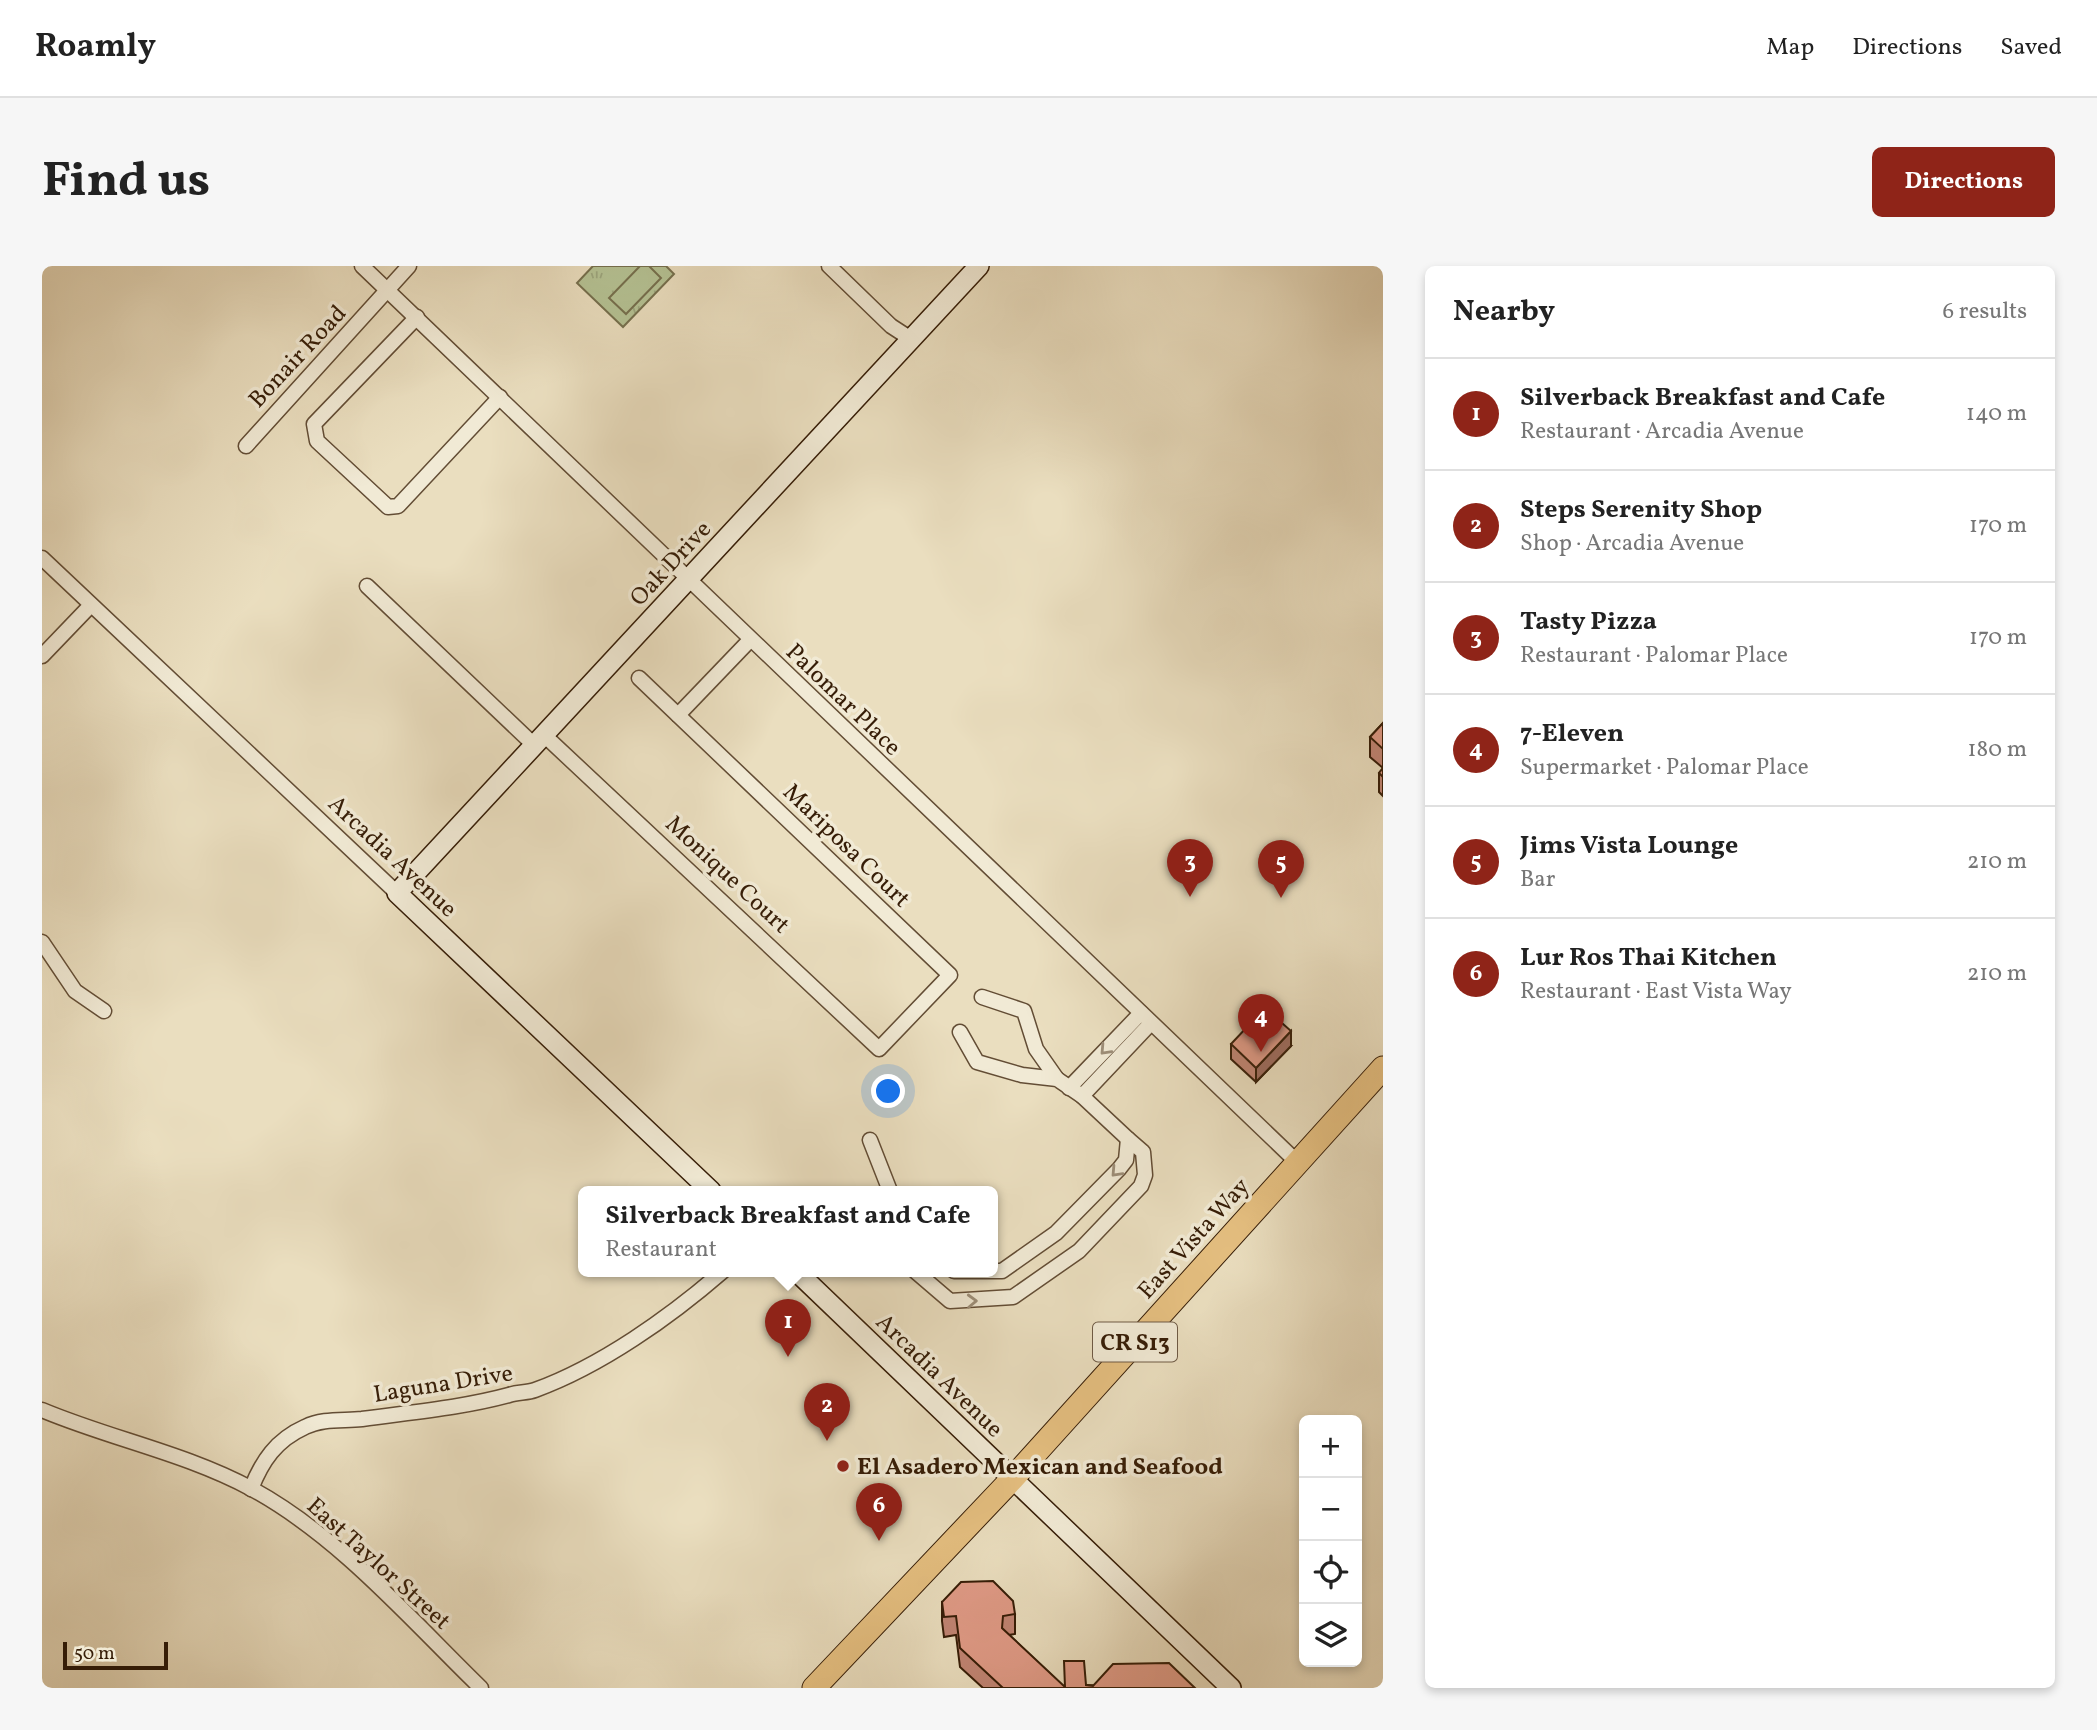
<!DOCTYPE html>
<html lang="en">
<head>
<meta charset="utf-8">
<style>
  :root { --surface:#fff; --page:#f6f6f6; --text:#222; --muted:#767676; --line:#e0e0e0; --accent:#8f2418 }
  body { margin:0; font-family:Vollkorn,serif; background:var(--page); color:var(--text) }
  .controls { position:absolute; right:21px; bottom:21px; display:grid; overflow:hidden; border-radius:10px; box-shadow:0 4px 10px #0003 }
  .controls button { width:63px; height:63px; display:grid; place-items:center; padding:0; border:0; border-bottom:2px solid var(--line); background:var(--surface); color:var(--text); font:35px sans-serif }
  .scale { position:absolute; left:21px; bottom:18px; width:105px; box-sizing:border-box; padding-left:7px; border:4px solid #361d07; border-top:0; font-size:19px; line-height:24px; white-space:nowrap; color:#361d07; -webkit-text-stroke:5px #f1ead5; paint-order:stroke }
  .you { position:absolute; left:847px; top:826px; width:24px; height:24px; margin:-18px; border:5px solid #fff; border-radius:50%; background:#1a73e8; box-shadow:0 0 0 10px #1a73e833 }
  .badge { display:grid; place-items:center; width:46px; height:46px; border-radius:50%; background:var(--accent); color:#fff; font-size:23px; font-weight:700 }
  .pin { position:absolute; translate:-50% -58px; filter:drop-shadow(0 2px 4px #0008) }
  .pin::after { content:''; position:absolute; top:37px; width:24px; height:21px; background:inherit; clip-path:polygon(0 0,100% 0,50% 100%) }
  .popup { position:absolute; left:536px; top:920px; width:420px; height:91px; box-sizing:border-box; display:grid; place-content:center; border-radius:10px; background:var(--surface); filter:drop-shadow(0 2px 5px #0005); font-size:23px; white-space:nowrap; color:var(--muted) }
  .popup b { font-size:26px; color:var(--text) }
  .popup::after { content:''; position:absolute; left:50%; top:100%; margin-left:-14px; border:14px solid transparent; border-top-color:var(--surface) }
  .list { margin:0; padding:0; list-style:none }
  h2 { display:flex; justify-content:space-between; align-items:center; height:91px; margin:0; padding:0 28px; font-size:30px }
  h2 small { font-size:23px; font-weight:400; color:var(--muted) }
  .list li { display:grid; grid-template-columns:46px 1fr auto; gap:21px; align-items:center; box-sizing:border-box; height:112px; padding:0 28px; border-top:2px solid var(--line) }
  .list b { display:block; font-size:26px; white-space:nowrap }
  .list p { margin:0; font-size:23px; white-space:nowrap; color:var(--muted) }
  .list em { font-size:23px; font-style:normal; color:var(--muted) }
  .icon { flex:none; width:38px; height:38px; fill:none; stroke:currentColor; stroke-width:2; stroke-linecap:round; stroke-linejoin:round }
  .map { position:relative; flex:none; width:1341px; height:1422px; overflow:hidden; border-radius:10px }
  header { display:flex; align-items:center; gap:42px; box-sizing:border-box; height:98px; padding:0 35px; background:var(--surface); border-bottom:2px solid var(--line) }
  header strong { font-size:33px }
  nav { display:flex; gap:38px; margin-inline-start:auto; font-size:24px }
  .intro { display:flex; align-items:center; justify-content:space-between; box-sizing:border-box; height:168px; padding:0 42px }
  h1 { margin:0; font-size:49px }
  .button { padding:18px 32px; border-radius:10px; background:var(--accent); color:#fff; font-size:24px; font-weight:700 }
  main { display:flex; gap:42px; padding:0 42px }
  aside { flex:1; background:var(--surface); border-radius:10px; box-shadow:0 4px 10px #0003 }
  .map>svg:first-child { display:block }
  .park { fill:url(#park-tufts); stroke:#76704e; stroke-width:2 }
  .pitch { fill:#b5c294; stroke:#76704e; stroke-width:2 }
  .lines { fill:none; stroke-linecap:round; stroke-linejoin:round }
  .street-casing { stroke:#634d35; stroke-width:17 }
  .secondary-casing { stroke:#361d07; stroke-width:22 }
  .primary-casing { stroke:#361d07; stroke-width:25 }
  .street { stroke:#f1ead5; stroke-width:14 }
  .secondary { stroke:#f1ead5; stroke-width:19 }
  .primary { stroke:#e5bf80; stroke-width:23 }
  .wall { fill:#c18574; stroke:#361d07; stroke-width:2 }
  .shaded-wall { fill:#9d6c5e; stroke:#361d07; stroke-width:2 }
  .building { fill:#e09b87; stroke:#361d07; stroke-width:2 }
  .oneway { stroke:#9d8e78 }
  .poi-dot { fill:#8f2418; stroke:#f1ead5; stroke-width:2.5 }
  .labels { text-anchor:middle; stroke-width:7; stroke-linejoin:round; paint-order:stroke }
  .shield { fill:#f1ead5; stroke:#6e5a45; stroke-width:2 }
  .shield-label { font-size:23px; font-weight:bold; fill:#361d07 }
  .street-label { font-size:24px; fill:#361d07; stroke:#f1ead5 }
  .poi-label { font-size:24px; font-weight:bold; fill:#361d07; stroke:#f1ead5; text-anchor:start }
</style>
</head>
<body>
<header>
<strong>Roamly</strong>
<nav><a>Map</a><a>Directions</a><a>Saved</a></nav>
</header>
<div class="intro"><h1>Find us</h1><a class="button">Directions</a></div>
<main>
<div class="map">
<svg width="1341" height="1422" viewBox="0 0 1341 1422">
  <defs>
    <pattern id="park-tufts" width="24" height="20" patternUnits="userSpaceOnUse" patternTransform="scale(1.75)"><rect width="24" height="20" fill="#b5c294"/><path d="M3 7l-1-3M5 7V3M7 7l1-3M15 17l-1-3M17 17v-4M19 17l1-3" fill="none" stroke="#9ca67e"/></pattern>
  </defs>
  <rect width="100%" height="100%" fill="#eadebf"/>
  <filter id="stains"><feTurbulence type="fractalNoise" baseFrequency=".00286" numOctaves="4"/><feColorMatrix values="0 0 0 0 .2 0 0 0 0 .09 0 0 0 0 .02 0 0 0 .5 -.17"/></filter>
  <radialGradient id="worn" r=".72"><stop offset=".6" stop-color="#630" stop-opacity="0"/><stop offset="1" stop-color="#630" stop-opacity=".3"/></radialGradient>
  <!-- park -->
  <path class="park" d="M551,0H624L632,8L581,61L535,17Z"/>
  <!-- pitch -->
  <path class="pitch" d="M598,0H607L619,12L584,48L567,32Z"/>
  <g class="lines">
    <!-- street casing -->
    <g class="street-casing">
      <g id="street">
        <path d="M320,0L1255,896"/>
        <path d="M787,0L849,60L869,73"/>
        <path d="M375,51L272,158L275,175L346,241L356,240L458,131"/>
        <path d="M204,180L367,0"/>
        <path d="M0,292L355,627"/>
        <path d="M325,320L492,479"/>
        <path d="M0,390L49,339"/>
        <path d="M636,449L708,374"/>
        <path d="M501,468L837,783L908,709L597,412"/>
        <path d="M0,676L33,725L62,745"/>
        <path d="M940,731L982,745L994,783L1015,813"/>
        <path d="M918,766L935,796L980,809L1015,813L1040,830L1086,873"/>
        <path d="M1027,822L1099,747"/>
        <path d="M1040,830L1109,757"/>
        <path d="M828,874L848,925"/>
        <path d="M873,1005L908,1035L971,1031L1037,985L1099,920L1103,909L1101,886L1086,873L1084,894L1077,903L1014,967L960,1005H912"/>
        <path d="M0,1144C69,1173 143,1187 210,1223C298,1271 368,1353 439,1422"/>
        <path d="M209,1223C220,1195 234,1174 263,1161C281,1152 301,1155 320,1153C370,1146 419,1142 467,1129C475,1126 485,1127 493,1124C559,1100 628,1051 681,1005"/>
      </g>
    </g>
    <!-- secondary casing -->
    <g class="secondary-casing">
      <g id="secondary">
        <path d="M669,925L355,627L937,0"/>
        <path d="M754,1005L1189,1422"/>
      </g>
    </g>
    <!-- primary casing -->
    <g class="primary-casing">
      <path id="primary" d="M772,1422L971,1212L1341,802"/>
    </g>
    <!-- street -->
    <use href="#street" class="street"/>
    <!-- secondary -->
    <use href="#secondary" class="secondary"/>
    <!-- primary -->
    <use href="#primary" class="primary"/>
  </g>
  <!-- wall -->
  <g class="wall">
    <path d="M1341,457V530L1337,526V507L1341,502L1328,491V471Z"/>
    <path d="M1189,778L1249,780L1214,816L1189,793Z"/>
    <path d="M900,1336L973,1348V1368L967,1369L1022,1421L1044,1419L1153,1422H941L918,1401L914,1369L902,1371L900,1355Z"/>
  </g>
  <!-- shaded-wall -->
  <path class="shaded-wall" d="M1249,765V780L1214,816V802Z"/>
  <!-- building -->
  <g class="building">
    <path d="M1341,457V483L1328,471Z"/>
    <path d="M1341,502V511L1337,507Z"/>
    <path d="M1223,742L1249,765L1214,802L1189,778Z"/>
    <path d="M951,1315L971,1335L973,1348L961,1350L960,1362L1023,1421L1022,1395H1042L1044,1419L1051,1420L1071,1398L1127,1397L1153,1422H961L918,1382L914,1350L902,1351L900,1336L919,1316Z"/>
  </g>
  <!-- one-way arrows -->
  <defs><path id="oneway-chevron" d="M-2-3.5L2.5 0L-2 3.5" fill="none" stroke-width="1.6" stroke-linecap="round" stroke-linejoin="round" transform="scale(1.75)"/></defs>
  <g class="oneway">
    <use href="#oneway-chevron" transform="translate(1063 784) rotate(133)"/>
    <use href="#oneway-chevron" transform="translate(1074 906) rotate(133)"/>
    <use href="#oneway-chevron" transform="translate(930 1035) rotate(-2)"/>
  </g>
  <!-- markers -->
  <circle class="poi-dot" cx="801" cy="1200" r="7"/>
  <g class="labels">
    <!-- shield labels -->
    <rect class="shield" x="1051" y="1056.5" width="84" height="39" rx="5"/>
    <g class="shield-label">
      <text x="1093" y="1084">CR S13</text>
    </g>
    <!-- street labels -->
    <g class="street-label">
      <text transform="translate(255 90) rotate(-47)" y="8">Bonair Road</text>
      <text transform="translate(628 297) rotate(-47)" y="8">Oak Drive</text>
      <text transform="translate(802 433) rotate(44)" y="8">Palomar Place</text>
      <text transform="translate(805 579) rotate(44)" y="8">Mariposa Court</text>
      <text transform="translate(351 590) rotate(43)" y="8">Arcadia Avenue</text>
      <text transform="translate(686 608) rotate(43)" y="8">Monique Court</text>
      <text transform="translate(1151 972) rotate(-48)" y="8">East Vista Way</text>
      <text transform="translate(898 1109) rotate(44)" y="8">Arcadia Avenue</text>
      <text transform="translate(401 1117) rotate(-9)" y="8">Laguna Drive</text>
      <text transform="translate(337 1297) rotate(42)" y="8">East Taylor Street</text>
    </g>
    <!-- poi labels -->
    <g class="poi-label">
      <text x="815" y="1208">El Asadero Mexican and Seafood</text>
    </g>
  </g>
  <rect width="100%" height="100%" filter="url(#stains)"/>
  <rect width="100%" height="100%" fill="url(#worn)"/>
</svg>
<div class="controls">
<button>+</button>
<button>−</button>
<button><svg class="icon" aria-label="locate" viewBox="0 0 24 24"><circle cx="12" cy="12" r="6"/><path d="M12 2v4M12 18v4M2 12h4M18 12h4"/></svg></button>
<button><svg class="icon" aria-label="layers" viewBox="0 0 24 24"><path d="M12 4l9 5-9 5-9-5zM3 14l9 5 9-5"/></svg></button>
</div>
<div class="scale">50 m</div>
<div class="you"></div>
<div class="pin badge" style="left:746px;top:1091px">1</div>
<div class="popup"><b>Silverback Breakfast and Cafe</b>Restaurant</div>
<div class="pin badge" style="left:785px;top:1175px">2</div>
<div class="pin badge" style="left:1148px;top:631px">3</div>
<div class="pin badge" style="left:1219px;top:786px">4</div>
<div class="pin badge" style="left:1239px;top:632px">5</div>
<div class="pin badge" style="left:837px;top:1275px">6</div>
</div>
<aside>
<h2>Nearby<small>6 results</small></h2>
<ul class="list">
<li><span class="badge">1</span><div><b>Silverback Breakfast and Cafe</b><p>Restaurant · Arcadia Avenue</p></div><em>140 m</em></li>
<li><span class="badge">2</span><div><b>Steps Serenity Shop</b><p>Shop · Arcadia Avenue</p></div><em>170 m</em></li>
<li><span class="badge">3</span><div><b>Tasty Pizza</b><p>Restaurant · Palomar Place</p></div><em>170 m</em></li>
<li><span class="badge">4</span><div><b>7-Eleven</b><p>Supermarket · Palomar Place</p></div><em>180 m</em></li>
<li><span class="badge">5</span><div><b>Jims Vista Lounge</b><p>Bar</p></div><em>210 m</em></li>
<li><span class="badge">6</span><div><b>Lur Ros Thai Kitchen</b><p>Restaurant · East Vista Way</p></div><em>210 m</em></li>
</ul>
</aside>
</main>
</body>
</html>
